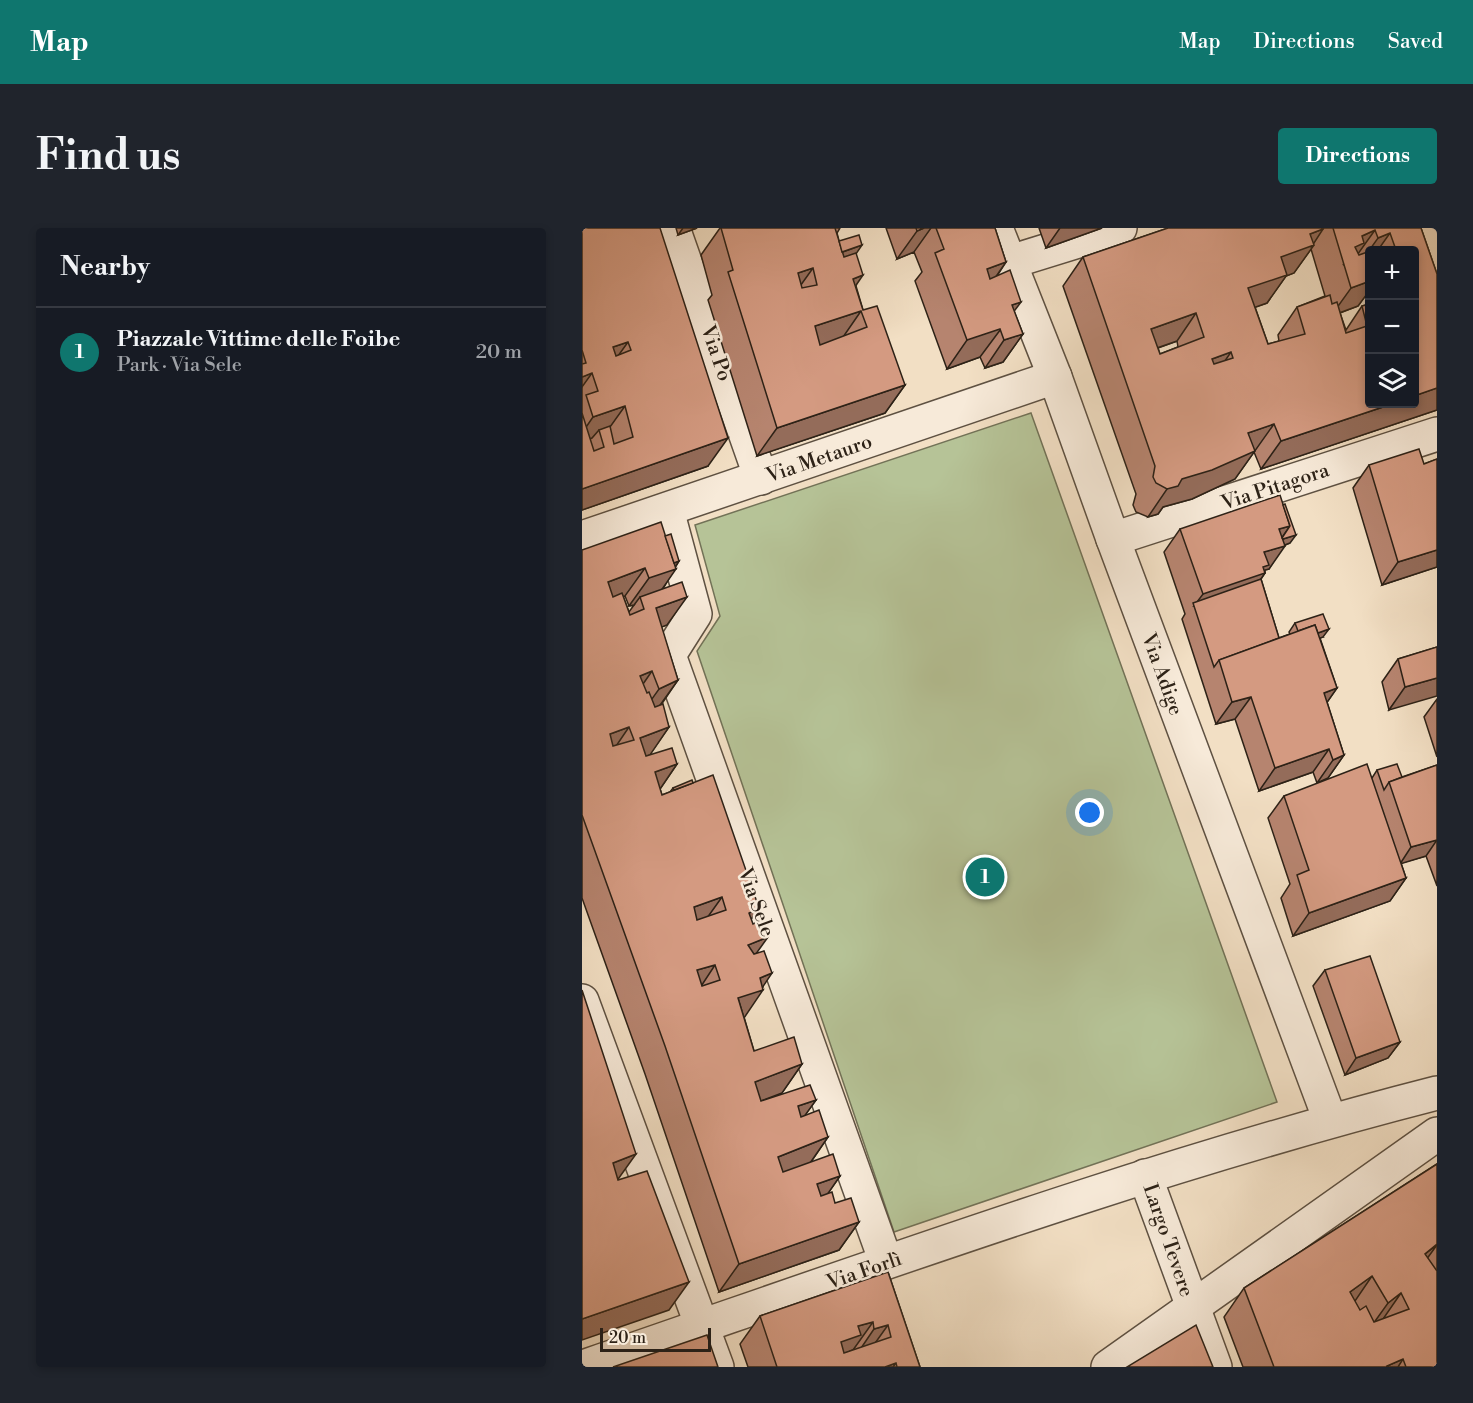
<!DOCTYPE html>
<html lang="en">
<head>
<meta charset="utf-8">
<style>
  :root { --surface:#171b24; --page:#20242c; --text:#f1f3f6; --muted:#9ea1a6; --line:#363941; --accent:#0f766e }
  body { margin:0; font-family:"Libre Bodoni",serif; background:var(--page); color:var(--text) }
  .controls { position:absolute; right:18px; top:18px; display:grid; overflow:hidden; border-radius:6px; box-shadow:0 3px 9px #0003 }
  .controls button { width:54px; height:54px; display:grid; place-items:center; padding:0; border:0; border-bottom:2px solid var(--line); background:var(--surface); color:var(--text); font:30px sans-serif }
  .scale { position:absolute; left:18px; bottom:15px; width:111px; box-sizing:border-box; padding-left:6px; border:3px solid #2d2217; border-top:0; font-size:16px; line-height:21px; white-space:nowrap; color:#2d2217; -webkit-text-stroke:4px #f7ead9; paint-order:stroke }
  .you { position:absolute; left:508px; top:585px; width:21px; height:21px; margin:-15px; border:4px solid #fff; border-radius:50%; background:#1a73e8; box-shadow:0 0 0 9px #1a73e833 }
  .badge { display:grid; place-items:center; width:39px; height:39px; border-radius:50%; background:var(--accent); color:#fff; font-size:20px; font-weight:700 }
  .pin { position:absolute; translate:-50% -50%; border:3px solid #fff; box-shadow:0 2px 6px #0006 }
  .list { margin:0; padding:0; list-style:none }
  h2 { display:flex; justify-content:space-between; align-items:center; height:78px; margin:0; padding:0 24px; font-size:26px }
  h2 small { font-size:20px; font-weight:400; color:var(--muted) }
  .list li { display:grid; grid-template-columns:39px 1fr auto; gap:18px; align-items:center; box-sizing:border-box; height:90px; padding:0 24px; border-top:2px solid var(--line) }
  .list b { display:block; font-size:22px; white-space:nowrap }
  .list p { margin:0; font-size:20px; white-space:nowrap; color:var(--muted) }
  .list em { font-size:20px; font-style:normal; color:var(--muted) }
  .icon { flex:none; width:33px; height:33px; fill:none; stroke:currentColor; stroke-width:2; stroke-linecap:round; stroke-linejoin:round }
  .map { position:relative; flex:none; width:855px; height:1139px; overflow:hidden; border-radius:6px }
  header { display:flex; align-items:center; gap:36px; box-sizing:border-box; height:84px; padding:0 30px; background:var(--accent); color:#fff }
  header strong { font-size:28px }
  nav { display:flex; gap:33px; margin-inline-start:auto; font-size:21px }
  .intro { display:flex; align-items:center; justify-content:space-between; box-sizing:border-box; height:144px; padding:0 36px }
  h1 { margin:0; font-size:42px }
  .button { padding:15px 27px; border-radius:6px; background:var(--accent); color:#fff; font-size:21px; font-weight:700 }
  main { display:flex; gap:36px; padding:0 36px }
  aside { flex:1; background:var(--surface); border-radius:6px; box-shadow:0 3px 9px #0003 }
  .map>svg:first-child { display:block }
  .green { fill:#b6c397; stroke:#727257; stroke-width:1.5 }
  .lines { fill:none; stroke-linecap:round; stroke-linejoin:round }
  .minor-casing { stroke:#5e5142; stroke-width:36 }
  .minor { stroke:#f7ead9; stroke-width:33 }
  .wall { fill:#b6846f; stroke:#2d2217; stroke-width:1.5; fill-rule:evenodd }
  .shaded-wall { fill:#946c5a; stroke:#2d2217; stroke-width:1.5 }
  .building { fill:#d49a81; stroke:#2d2217; stroke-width:1.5; fill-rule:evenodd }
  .labels { text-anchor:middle; stroke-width:5; stroke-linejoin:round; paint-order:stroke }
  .street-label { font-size:20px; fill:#2d2217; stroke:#f7ead9 }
</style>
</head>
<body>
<header>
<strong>Map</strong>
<nav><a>Map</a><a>Directions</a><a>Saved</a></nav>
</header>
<div class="intro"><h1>Find us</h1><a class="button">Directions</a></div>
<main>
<aside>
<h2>Nearby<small></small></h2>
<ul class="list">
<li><span class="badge">1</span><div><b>Piazzale Vittime delle Foibe</b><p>Park · Via Sele</p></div><em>20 m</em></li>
</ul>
</aside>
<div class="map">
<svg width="855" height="1139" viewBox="0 0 855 1139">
  <rect width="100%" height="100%" fill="#f2dfc4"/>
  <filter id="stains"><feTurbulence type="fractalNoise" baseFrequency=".00333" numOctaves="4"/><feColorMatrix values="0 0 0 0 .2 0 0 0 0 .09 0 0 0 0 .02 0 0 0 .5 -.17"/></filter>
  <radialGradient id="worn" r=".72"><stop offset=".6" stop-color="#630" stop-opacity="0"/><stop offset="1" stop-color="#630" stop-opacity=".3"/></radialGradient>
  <!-- green -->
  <path class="green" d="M449,185L695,874L312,1004L115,423L138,388L113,297Z"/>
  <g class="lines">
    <!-- minor casing -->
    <g class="minor-casing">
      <g id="minor">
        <path d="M91,0L179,250"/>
        <path d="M414,0L473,149L531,311L748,892"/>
        <path d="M428,34L538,0"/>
        <path d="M85,282L113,386L87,427L304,1034"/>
        <path d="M0,310L473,149"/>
        <path d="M531,311L855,206"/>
        <path d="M0,773L135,1139"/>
        <path d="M563,948L633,1139"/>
        <path d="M1,1139C284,1042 565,939 855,865"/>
        <path d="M526,1139L855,906"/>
      </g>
    </g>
    <!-- minor -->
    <use href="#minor" class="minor"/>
  </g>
  <!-- wall -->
  <g class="wall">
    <path d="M0,0L126,238L0,282Z"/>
    <path d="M94,0H115L96,7Z"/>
    <path d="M138,0H258L255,5L257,13L274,25V58L281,82L323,157L303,185L175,228L126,72L130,67L119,27Z"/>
    <path d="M304,0H413L424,34L415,48L432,83L441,106L421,134L403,140L398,129L365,141L333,53L340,44L332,24L315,31Z"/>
    <path d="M457,0H520L464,20Z"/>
    <path d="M586,0H839L855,46V182L679,241L672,224L653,251L610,271L581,279L576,286L566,289L554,284L551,277L554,266L481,58L501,29ZM729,21L743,68L715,79L696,107L697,113L686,116L673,79L685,75L704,48L712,45ZM788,22H832L788,176V76L780,78L764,102L758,85L776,78L785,65L788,73ZM595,113L596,119L578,126L576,120Z"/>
    <path d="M855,231V339L800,357L771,260L787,237L842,236Z"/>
    <path d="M598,301L708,315L702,317L687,341L682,342L683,345L679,351L697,410L708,406L707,404L713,395L741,409L738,410L755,460L745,474L762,527L746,550L735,555L731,544L677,563L653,491L634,496L600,391L603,386L582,324Z"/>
    <path d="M83,308L97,333L81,361L85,397L79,399L96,452L79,477L87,499L68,526L95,536L78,561L80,567L88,564L91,560L169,691L181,759L162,789L172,823L220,836L200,865L179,873L234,872L222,888L246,909L229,934L258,948L246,965L253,975L277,994L257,1022L137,1064L63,846L0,670V322ZM41,368H43L47,378L52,377L47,384Z"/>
    <path d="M855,419L807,482L800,454L816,431Z"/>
    <path d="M855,471V529L842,489Z"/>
    <path d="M855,537V658L844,628L819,635L824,650L808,673L711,708L699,670L708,656L686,590L702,568L790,550L795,542L820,549Z"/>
    <path d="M743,742L818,814L806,830L763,847L731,758Z"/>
    <path d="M855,936V1139H661L642,1089L662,1060Z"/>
    <path d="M306,1044L338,1139H166L158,1116L178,1088Z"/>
  </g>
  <!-- shaded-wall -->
  <g class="shaded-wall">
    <path d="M101,0H115L96,7Z"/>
    <path d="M342,0H349L332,24L315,31L335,3Z"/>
    <path d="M478,0H520L464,20Z"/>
    <path d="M741,1L730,18L732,17L712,45L704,48L685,75L646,89L666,60L699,29L728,6Z"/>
    <path d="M793,2L773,30L761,37L780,8Z"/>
    <path d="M808,5L796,22H788L776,38L796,10Z"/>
    <path d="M280,17L274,26L252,34L258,25Z"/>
    <path d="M424,34L404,63L405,41Z"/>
    <path d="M231,40L211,68L216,45Z"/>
    <path d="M281,47L262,75L271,51Z"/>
    <path d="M788,53V62L776,78L749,88L769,60Z"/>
    <path d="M439,74L398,129L365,141L385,112L430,77Z"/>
    <path d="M279,83L259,112L213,126L233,98Z"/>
    <path d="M614,85L595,113L549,129L569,101Z"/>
    <path d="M441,106L421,134L403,140L422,112Z"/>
    <path d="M46,114L26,142L31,119Z"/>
    <path d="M649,124L630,152V131Z"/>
    <path d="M10,145L0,159V149Z"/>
    <path d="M323,157L303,185L175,228L195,200Z"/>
    <path d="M855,160V182L679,241L699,213L810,176H832V168Z"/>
    <path d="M43,178L23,206L17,202L10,210L0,214V205L11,189Z"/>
    <path d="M692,196L653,251L610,271L581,279L576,286L566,289L585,261L666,205Z"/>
    <path d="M146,210L126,238L0,282V261Z"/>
    <path d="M708,298L692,321L697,301Z"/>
    <path d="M714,307L708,315L692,321L698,312Z"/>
    <path d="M703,318L687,341L683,342V345L667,368L612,378L621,366L682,324Z"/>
    <path d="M855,322V339L800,357L816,334Z"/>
    <path d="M97,333L91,342L94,341L74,370L58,369L52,377L47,378L67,350L74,342Z"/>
    <path d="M63,340L43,368L6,382L26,354Z"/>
    <path d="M105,369L85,397L54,409L74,380Z"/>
    <path d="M747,401L741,409L713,420L719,411Z"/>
    <path d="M70,443L50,472L58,448Z"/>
    <path d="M855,450V468L807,482L823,459Z"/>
    <path d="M96,452L76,480L57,489L77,461Z"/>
    <path d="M755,460L739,483L742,465Z"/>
    <path d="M669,469L653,491L634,496L650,474Z"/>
    <path d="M47,499L28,527V506Z"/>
    <path d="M87,499L68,527L38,538L58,510Z"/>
    <path d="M747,521L731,544L677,563L693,540Z"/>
    <path d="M762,527L746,550L735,555L751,532Z"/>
    <path d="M95,536L76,564L73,544Z"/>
    <path d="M855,612L844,628L818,636L829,619Z"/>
    <path d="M824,650L808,673L711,708L727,685Z"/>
    <path d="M140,669L120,697L92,707L112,679Z"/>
    <path d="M177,680L157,709L167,685Z"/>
    <path d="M186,709L166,737V717Z"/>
    <path d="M133,737L114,766L115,742Z"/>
    <path d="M190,745L178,763L181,762L162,790L156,770L178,750Z"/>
    <path d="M818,814L806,830L763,847L774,830Z"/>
    <path d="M220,836L200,865L153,883L173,854Z"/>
    <path d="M234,872L214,900L216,878Z"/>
    <path d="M246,909L226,938L176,957L196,929Z"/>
    <path d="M54,926L34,954L31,935Z"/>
    <path d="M258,948L238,977L235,956Z"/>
    <path d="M277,994L257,1022L137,1064L157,1036Z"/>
    <path d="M855,1017L836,1043L843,1026Z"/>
    <path d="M790,1048L771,1076L768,1064Z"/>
    <path d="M107,1054L87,1082L0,1112V1091Z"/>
    <path d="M819,1065L799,1094L786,1103L806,1075Z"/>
    <path d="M291,1094L271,1122L268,1123L259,1136V1114L276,1098Z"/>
    <path d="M306,1097L286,1125L273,1129L292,1101Z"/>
    <path d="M821,1131L816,1139H804L805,1138Z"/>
    <path d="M314,1135L311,1139H303Z"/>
  </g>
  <!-- building -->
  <g class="building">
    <path d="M0,0H78L146,210L0,261V185L12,223L22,219L17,202L28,198L32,216L51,209L43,178L11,189L4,167L16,163L10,145L0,149V136L4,135L0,122ZM46,114L49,122L34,128L31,119Z"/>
    <path d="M139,0H253L262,29L274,25L281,47L271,51L281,82L295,78L323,157L195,200L146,44L151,42ZM231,40L235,57L220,60L216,45ZM279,83L285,99L238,117L233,98Z"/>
    <path d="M334,0H342L335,3Z"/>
    <path d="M354,0H413L424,34L405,41L408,51L428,42L439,74L430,77L441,106L422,112L418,101L385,112L353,25L362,21Z"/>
    <path d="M586,0H741V1L728,6L732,17L699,29L705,47L666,60L686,116L723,106L715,79L748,67L750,76L755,74L764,105L785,98L780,78L788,76V176H810L699,213L692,196L666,205L673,223L630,242L600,251L596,258L585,261L574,255L571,249L573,238L501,29ZM614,85L622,109L578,126L569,101ZM649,124L651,130L632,136L630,131Z"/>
    <path d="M751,0H839L855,46V160L832,168V22H814L808,5L796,10L793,2L780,8L782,15L773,19L777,27L788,23V53L769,60Z"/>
    <path d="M277,7L280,17L260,24L257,13Z"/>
    <path d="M837,221L842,236L855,231V322L816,334L787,237Z"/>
    <path d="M698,267L708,298L697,301L703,318L682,324L687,337L681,339L683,345L621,366L598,301Z"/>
    <path d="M703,276L714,307L701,311L700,310L708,298L701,277Z"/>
    <path d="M79,294L94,341L67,350L63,340L26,354L31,369L40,365L48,387L62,381L58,369L100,354L105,369L74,380L96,452L77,461L70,443L58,448L65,465L67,464L73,479L81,476L87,499L58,510L64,528L90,520L95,536L73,544L80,567L131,547L177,680L167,685L171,696L180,692L186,709L166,717L172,726L182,723L190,745L178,750L181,762L156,770L172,823L212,809L220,836L173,854L179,873L228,857L234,872L216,878L219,889L237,882L246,909L196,929L201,944L251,926L258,948L235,956L239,968L250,964L253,975L269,970L277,994L157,1036L83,818L0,587V322ZM47,499L52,512L31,518L28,506ZM140,669L144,682L115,692L112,679ZM133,737L138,752L120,758L115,742Z"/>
    <path d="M89,306L97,333L92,335L83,308Z"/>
    <path d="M679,351L697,410L637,432L632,439L611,375Z"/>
    <path d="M741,386L747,401L736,405L733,397L716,403L713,395Z"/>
    <path d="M733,397L755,460L742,465L762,527L751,532L747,521L693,540L669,469L650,474L637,432Z"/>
    <path d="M855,419V450L823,459L816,431Z"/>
    <path d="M785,536L824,650L727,685L715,647L727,642L702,568Z"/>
    <path d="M815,536L820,549L807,554L802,562L795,542Z"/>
    <path d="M855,537V612L829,619L807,554Z"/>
    <path d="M110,552L111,555L92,562L91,560Z"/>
    <path d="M788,728L818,814L774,830L743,742Z"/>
    <path d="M0,762L54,926L31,935L36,952L65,943L107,1054L0,1091Z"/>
    <path d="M855,936V1016L843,1026L855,1043V1139H824L821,1131L805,1138L806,1139H692L662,1060ZM790,1048L806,1075L819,1065L827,1081L792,1094L784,1078L778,1082L768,1064Z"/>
    <path d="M306,1044L338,1139H315L314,1135L303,1139H195L178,1088ZM291,1094L292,1101L306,1097L309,1109L262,1125L259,1114L279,1107L276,1098Z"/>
    <path d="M614,1097L631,1139H545Z"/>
    <path d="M125,1107L136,1139H31Z"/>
  </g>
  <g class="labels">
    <!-- street labels -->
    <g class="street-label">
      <text transform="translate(135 125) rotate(71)" y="7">Via Po</text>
      <text transform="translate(237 230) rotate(-19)" y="7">Via Metauro</text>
      <text transform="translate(693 258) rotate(-18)" y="7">Via Pitagora</text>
      <text transform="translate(581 446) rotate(70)" y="7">Via Adige</text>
      <text transform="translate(175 674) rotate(70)" y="7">Via Sele</text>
      <text transform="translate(587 1012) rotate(71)" y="7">Largo Tevere</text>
      <text transform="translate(282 1042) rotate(-19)" y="7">Via Forlì</text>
    </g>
  </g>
  <rect width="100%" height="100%" filter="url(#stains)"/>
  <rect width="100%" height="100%" fill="url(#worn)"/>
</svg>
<div class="controls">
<button>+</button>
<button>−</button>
<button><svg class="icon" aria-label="layers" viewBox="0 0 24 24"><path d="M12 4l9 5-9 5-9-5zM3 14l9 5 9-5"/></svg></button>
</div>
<div class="scale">20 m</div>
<div class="you"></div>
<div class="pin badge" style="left:403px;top:649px">1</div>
</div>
</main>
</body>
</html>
